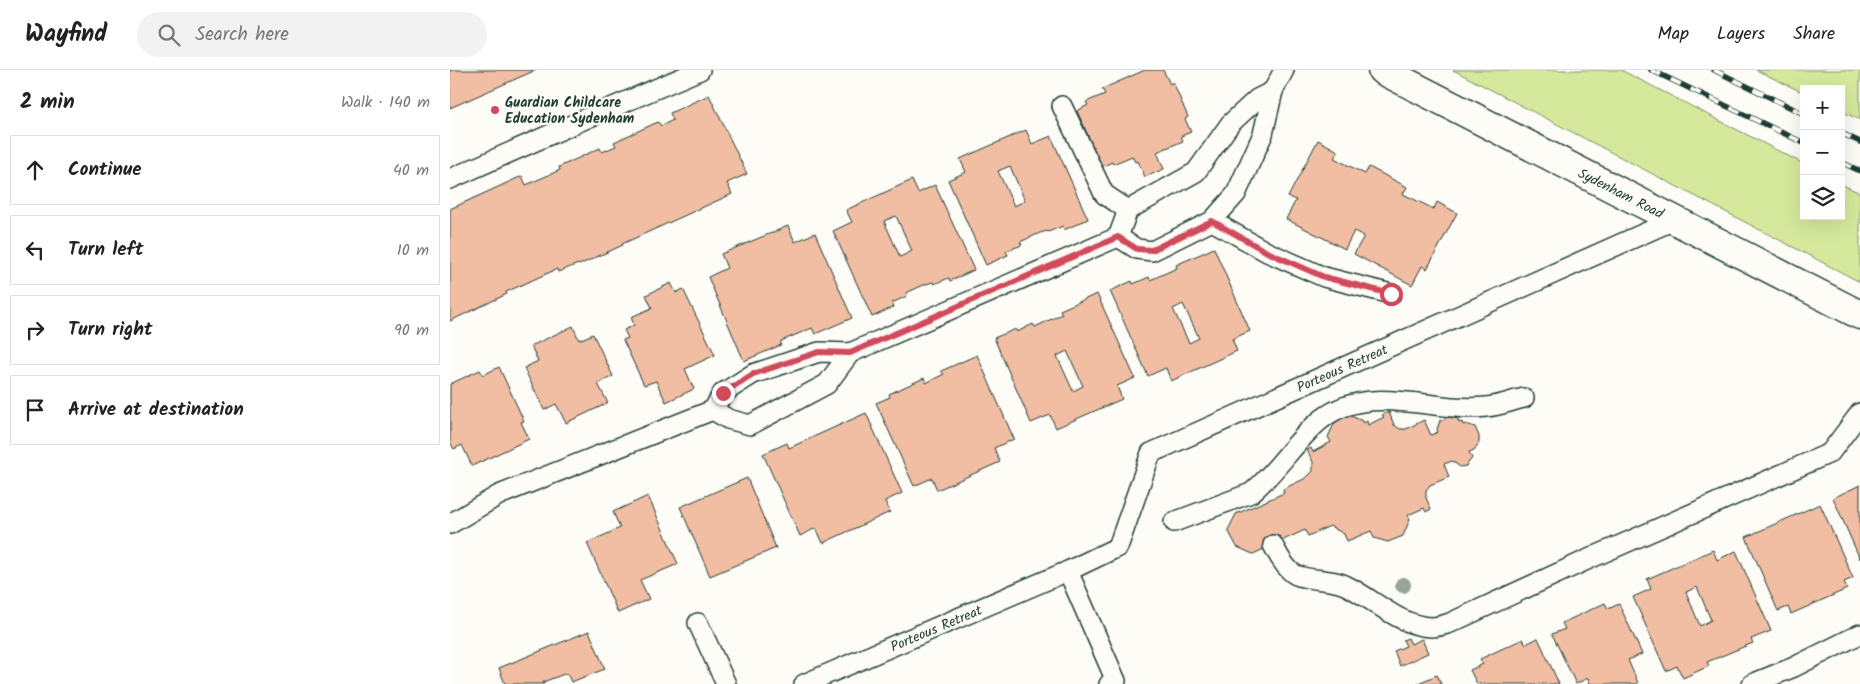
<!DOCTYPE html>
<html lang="en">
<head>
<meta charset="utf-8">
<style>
  :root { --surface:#fff; --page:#f2f2f2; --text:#222; --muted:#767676; --line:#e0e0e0 }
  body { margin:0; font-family:Kalam,sans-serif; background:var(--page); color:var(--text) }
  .controls { position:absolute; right:15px; top:15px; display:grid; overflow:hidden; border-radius:0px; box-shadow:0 5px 20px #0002 }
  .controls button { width:45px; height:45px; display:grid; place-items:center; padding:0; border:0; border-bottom:1px solid var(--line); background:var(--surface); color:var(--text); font:25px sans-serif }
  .stop { position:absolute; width:15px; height:15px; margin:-11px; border:4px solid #d1495b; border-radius:50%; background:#fff }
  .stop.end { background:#d1495b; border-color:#fff; box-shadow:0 1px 5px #0008 }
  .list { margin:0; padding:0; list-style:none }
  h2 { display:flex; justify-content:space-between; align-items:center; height:65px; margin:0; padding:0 20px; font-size:21px }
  h2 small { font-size:16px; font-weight:400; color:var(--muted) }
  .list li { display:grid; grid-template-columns:32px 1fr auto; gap:15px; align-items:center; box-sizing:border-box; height:70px; margin:0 10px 10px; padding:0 10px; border:1px solid var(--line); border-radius:0px }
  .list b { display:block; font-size:19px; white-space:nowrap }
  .list em { font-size:16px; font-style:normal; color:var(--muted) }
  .icon { flex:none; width:28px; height:28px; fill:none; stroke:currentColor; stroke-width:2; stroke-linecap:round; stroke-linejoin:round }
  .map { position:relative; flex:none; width:1410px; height:614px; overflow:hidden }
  header { display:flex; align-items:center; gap:30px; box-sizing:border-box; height:70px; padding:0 25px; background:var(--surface); border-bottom:1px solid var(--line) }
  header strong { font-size:24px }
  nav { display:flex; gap:28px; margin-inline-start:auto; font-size:18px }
  .search { width:350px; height:45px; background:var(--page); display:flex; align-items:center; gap:12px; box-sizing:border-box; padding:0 18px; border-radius:28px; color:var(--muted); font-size:19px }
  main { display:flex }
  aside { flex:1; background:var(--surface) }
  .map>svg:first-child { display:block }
  .green { fill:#d6e89c; stroke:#7a9268 }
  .building { fill:#f1bda3; stroke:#1f3d34; fill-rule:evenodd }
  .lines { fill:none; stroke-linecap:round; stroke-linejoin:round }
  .service-casing { stroke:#1f3d34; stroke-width:22 }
  .tertiary-casing { stroke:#1f3d34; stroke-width:31 }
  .service { stroke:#fdfcf7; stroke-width:19 }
  .tertiary { stroke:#fdfcf7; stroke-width:28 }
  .rail-casing { stroke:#1f3d34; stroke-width:5.5 }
  .rail { stroke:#fdfcf7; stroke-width:4; stroke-dasharray:11; stroke-linecap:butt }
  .tree { fill:#97a697 }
  .route { stroke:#d1495b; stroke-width:6 }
  .poi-dot { fill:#d1495b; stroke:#fdfcf7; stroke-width:2 }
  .labels { text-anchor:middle; stroke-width:4.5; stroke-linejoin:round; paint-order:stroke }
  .poi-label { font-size:14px; font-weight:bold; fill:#1f3d34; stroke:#fdfcf7; text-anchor:start }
  .street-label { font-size:14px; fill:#1f3d34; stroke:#fdfcf7 }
</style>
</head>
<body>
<header>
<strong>Wayfind</strong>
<div class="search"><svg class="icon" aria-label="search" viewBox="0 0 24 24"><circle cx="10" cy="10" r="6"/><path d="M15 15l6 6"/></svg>Search here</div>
<nav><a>Map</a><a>Layers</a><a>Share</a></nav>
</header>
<main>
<aside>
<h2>2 min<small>Walk · 140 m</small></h2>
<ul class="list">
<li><svg class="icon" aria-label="ahead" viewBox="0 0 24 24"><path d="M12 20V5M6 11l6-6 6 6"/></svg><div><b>Continue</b></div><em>40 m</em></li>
<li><svg class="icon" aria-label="left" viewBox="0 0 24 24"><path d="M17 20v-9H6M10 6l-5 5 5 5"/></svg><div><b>Turn left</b></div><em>10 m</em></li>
<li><svg class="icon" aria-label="right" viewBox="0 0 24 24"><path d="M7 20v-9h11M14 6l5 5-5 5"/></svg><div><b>Turn right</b></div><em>90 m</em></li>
<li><svg class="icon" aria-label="arrive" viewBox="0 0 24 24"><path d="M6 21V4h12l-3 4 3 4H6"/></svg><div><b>Arrive at destination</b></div></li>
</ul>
</aside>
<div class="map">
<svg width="1410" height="614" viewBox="0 0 1410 614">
  <rect width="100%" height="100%" fill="#fdfcf7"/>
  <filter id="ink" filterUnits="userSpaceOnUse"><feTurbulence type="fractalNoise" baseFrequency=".02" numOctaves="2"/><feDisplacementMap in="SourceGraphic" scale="10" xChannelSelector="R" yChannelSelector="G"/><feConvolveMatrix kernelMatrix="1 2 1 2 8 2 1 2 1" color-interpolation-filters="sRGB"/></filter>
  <g filter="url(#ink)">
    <!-- green -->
    <g class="green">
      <path d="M1003,0H1171L1354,94V146H1391V114L1410,123V212Z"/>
      <path d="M1306,0H1410V50L1391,41V19H1354V23Z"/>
    </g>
    <!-- building -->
    <g class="building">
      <path d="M0,0H86L0,38Z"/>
      <path d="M695,0H713L720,14L723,12L738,47L735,49L741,62L731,66L733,71L707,82L714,99L695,107L688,91L685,92L682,86L663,94L662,92L652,97L627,41L638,35L636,32L655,24L652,19Z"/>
      <path d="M259,25L297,104L277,113L282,124L172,174L173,175L129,195L128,194L108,202L107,199L56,222L57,224L0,251V139L72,106L76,115L110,100L109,97L150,78L152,82L166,76L164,72L208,52L211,56L223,50L220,43Z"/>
      <path d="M576,60L582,74L601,66L638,149L614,160L613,156L598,162L597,161L590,163L570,172L572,175L556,181L558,185L536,195L498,110L516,102L510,89ZM560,96L575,131L564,136L548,101Z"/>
      <path d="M868,70L888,81L884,88L915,104L919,97L957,117L953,124L984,139L987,132L1007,143L977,199L972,196L962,215L904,184L914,166L904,161L895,179L836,149L846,130L838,127Z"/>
      <path d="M462,110L468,123L485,115L524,200L500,211L499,208L484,214L483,212L476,214L456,223L457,226L442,233L444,237L422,247L383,161L402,152L396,140ZM446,146L462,181L450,187L434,151Z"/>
      <path d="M338,156L345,172L365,163L402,248L365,264L362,258L331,271V275L294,291L258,207L277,198L271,184Z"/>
      <path d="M764,178L800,261L782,269L787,281L721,311L716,298L698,306L660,221L682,211L683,214L699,207L700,210L727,198L726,195ZM733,234L749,268L739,273L723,239Z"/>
      <path d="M221,213L226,223L233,219L265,285L235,299L244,319L216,332L206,311L194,315L173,270L178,268L174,260L184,255L181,247L202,238L196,225Z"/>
      <path d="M647,224L685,308L667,316L672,329L606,358L600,345L581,353L544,268L566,259L567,262L583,254L585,257L612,244L610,240ZM617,281L633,316L623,321L607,286Z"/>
      <path d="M123,256L129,270L143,264L163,306L148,314L158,333L116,353L106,334L94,340L74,298L88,291L81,276Z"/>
      <path d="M527,285L564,369L544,378L550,392L487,420L482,408L464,416L426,333L440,327L439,324L474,308L476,313L494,304L491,301Z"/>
      <path d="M49,297L74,351L71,352L79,369L22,396L12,375L4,379L0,372V314L30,300L33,305Z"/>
      <path d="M939,342L944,355L950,359H956L974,350L981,365L988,362L987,359L990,351L998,347L1008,349L1009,353L1012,352L1013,355L1016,354L1025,357L1029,366V373L1024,380L1019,382L1022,388L1016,396L1010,397L1002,391L994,394L999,407L980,415L976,420V428L981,439L976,442L974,438L958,445L960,449L953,466L938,472L924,468L921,461L897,471L894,464L880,456L858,466L855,460L803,484L787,477L778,460L786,444L834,423L833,419L856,408L863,401V392L857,380L861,378L863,382L881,372L878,367L885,352L898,345L913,351L914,353L917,351L918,355L934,347L932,345Z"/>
      <path d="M416,343L452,423L435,431L440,442L373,473L366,458L350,466L313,384L337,373L339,378Z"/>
      <path d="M297,408L326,478L260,506L230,437Z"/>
      <path d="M1410,415V489L1383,428Z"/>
      <path d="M198,426L228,494L190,510L199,529L168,543L137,473L170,458L163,442Z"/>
      <path d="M1370,434L1403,508L1394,512L1397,519L1341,544L1338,537L1328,541L1296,467Z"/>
      <path d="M1263,480L1267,490L1286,481L1321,561L1301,569L1303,573L1257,592L1259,596L1233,608L1227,596L1216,601L1183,527L1201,519L1197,509ZM1247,517L1261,550L1250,556L1236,522Z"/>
      <path d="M1155,533L1158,539L1169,534L1192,584L1178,590L1188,613L1187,614H1140L1138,608L1126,614L1102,564L1115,559L1112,553Z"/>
      <path d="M139,561L155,599L121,612L117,603L93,612L94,614H55L49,598Z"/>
      <path d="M958,568L961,574L972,569L978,583L950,596L944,581L956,576L953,570Z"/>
      <path d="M1088,568L1109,614H1027L1020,600L1033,594L1030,589L1073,569L1076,574Z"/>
      <path d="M987,605L991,614H966Z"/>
    </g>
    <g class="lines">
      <!-- service casing -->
      <g class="service-casing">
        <g id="service">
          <path d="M612,36L654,124L678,140"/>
          <path d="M0,109L135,49L250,0"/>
          <path d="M762,151L817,182L874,207L941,224"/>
          <path d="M668,167L687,179L702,181L762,151L786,124L813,64L823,21L834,0"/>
          <path d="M263,340L278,349L300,355L377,314L400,283"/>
          <path d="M724,452L801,423C828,401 845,370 872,349C919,312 983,343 1036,337C1049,336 1061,331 1074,328"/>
          <path d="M0,454L49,425L263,340L273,323L303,304L369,282L400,283L668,167L678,140L746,102L780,54L807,29L823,21"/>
          <path d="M823,475C828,485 836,500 846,505C860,511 879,508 895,515C923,528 949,556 981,557C987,557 994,555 1000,553L1141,488L1380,383L1410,343"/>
          <path d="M618,501L666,611L659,614"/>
          <path d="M248,553L276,614"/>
          <path d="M354,614L618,501L668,477L701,383L1224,150"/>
          <path d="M1302,614L1344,597L1410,564"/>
        </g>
      </g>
      <!-- tertiary casing -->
      <g class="tertiary-casing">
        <path id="tertiary" d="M932,0L1410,245"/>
      </g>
      <!-- service -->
      <use href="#service" class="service"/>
      <!-- tertiary -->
      <use href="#tertiary" class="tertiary"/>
      <!-- rail casing -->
      <g class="rail-casing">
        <g id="rail">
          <path d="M1201,0L1354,73"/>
          <path d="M1264,0L1354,44"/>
          <path d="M1391,63L1410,72"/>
          <path d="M1391,92L1410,101"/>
        </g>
      </g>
      <!-- rail -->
      <use href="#rail" class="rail"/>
    </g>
    <!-- trees -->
    <circle class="tree" cx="953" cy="515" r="8"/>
  </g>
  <g class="lines" filter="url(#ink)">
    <!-- route -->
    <path class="route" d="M273,323L303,304L369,282L400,283L668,167L687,179L702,180L762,151L817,182L874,207L941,224"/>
  </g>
  <!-- markers -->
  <circle class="poi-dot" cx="45" cy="40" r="5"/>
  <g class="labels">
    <!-- poi labels -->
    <g class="poi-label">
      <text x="55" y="37">Guardian Childcare<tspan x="55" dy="16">Education Sydenham</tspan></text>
    </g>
    <!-- street labels -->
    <g class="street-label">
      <text transform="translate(1171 123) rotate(27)" y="5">Sydenham Road</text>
      <text transform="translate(892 298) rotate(-24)" y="5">Porteous Retreat</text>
      <text transform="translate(486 558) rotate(-23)" y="5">Porteous Retreat</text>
    </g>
  </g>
</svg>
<div class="controls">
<button>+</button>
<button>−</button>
<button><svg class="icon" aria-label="layers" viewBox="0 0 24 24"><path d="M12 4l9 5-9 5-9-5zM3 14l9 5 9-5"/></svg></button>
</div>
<div class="stop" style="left:941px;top:224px"></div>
<div class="stop end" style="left:273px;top:323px"></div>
</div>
</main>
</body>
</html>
